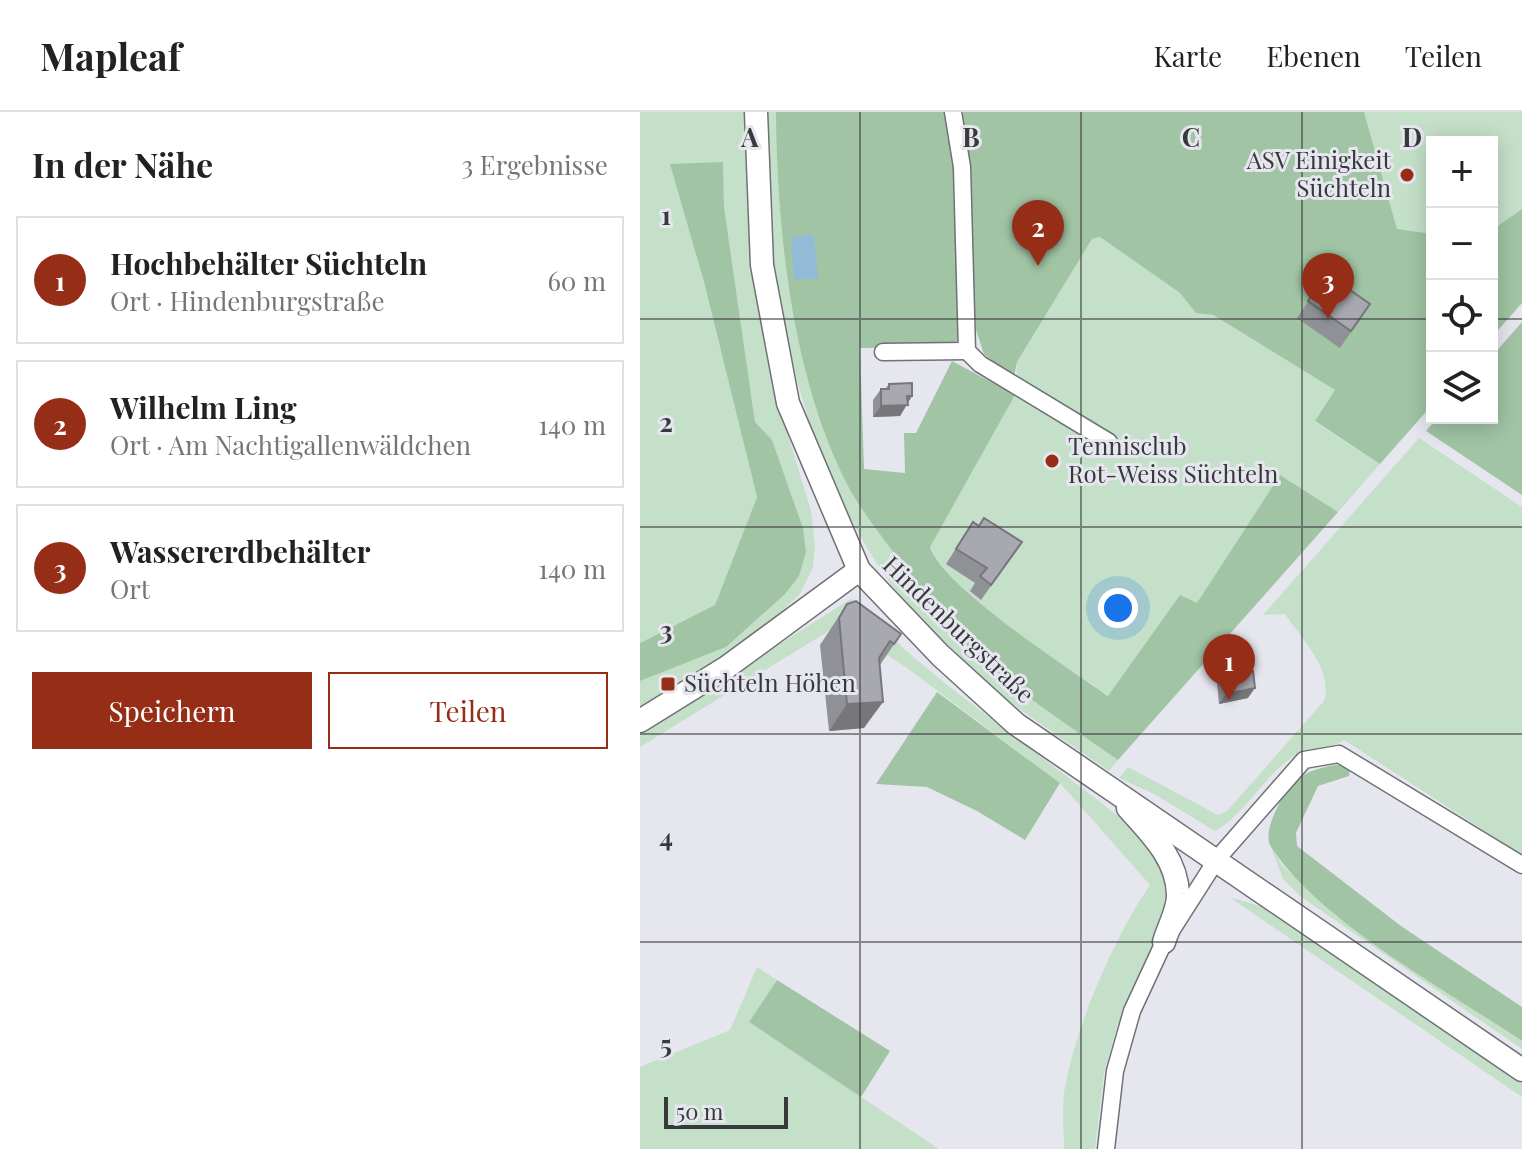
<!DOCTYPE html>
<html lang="de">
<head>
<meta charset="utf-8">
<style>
  :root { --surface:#fff; --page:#f2f2f2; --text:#222; --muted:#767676; --line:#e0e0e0; --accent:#962d16 }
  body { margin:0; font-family:"Playfair Display",serif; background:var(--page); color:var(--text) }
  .controls { position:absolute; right:24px; top:24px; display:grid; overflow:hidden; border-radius:0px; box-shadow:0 4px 20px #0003 }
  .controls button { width:72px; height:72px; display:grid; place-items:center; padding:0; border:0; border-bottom:2px solid var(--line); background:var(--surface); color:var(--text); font:40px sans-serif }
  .scale { position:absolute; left:24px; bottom:20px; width:124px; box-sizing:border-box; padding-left:8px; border:4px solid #38393c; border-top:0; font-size:22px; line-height:28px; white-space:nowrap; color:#38393c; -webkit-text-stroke:6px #e6e7ee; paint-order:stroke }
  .you { position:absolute; left:478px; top:496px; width:28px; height:28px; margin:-20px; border:6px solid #fff; border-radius:50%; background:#1a73e8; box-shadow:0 0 0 12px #1a73e833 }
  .badge { display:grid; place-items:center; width:52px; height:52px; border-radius:50%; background:var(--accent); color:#fff; font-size:26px; font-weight:700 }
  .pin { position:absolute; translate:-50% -66px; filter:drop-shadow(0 2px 4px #0008) }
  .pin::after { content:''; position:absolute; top:42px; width:28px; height:24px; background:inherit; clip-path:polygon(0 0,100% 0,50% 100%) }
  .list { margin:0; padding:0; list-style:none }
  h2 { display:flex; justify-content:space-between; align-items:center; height:104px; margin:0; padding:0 32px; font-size:34px }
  h2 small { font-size:26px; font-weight:400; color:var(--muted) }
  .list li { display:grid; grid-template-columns:52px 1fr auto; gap:24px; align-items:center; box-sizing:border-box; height:128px; margin:0 16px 16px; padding:0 16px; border:2px solid var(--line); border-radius:0px }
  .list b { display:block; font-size:30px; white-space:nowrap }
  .list p { margin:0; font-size:26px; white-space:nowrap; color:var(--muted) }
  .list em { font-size:26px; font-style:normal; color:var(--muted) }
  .actions { display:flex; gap:16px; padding:24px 32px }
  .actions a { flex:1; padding:18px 0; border:2px solid var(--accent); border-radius:0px; text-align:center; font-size:28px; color:var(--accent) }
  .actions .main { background:var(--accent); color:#fff }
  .icon { flex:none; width:44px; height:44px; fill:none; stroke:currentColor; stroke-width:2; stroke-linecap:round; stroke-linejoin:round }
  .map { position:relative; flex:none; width:882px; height:1037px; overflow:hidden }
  header { display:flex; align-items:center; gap:48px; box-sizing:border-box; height:112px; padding:0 40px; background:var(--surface); border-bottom:2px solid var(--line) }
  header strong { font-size:38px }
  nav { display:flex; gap:44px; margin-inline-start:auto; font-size:28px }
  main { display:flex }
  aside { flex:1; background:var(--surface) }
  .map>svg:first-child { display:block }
  .green { fill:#c5e0c8 }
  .forest { fill:#a0c4a4 }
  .water { fill:#93bbd7 }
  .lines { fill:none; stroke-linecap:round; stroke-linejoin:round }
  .minor-casing { stroke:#707177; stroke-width:19 }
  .secondary-casing { stroke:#707177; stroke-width:25 }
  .minor { stroke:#fff; stroke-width:16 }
  .secondary { stroke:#fff; stroke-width:22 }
  .wall { fill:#909197 }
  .shaded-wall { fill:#76767b }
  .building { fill:#a8a9b0; stroke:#76767b; stroke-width:2 }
  .grid { fill:none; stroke:#38393c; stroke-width:2; stroke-opacity:0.55 }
  .poi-dot { fill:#962d16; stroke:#e6e7ee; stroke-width:3 }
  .labels { text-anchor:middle; stroke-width:6; stroke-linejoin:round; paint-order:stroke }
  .poi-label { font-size:24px; fill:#38393c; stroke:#e6e7ee; text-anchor:start }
  .street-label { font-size:24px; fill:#38393c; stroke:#e6e7ee }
  .grid-label { font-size:26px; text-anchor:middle; font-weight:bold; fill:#38393c; stroke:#e6e7ee; stroke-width:6; stroke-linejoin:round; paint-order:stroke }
</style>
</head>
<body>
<header>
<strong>Mapleaf</strong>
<nav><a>Karte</a><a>Ebenen</a><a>Teilen</a></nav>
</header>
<main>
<aside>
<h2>In der Nähe<small>3 Ergebnisse</small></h2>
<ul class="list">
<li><span class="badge">1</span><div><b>Hochbehälter Süchteln</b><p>Ort · Hindenburgstraße</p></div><em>60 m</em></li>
<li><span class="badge">2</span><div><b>Wilhelm Ling</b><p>Ort · Am Nachtigallenwäldchen</p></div><em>140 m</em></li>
<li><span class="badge">3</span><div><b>Wassererdbehälter</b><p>Ort</p></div><em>140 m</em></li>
</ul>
<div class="actions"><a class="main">Speichern</a><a>Teilen</a></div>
</aside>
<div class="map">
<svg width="882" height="1037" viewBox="0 0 882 1037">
  <rect width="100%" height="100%" fill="#e6e7ee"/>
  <!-- green -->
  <g class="green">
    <path d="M0,0H106L115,151L133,273L171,399L175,432L173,456L160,482L104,535L0,600V569L86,535L163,416L132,328L115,310L84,95L83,51L31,53L64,170L117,385L75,493L0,531Z"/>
    <path d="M123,0H136L140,78L156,207L164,249L206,370L274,471L322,529L390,587L478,648L469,659C413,620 354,583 305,535C207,437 160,314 139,180C130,123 118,58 123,0Z"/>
    <path d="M724,0H882V97L852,118V30H792V122L757,118Z"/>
    <path d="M460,125L540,181L556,200L572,203L695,278L675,310L740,352L698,400L640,363L557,492L540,484L469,584C429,556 304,476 290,434L375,283L377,250L452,127Z"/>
    <path d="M779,326L882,395V743L704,628C688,640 670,631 647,649C620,670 605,702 575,719L514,682L479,666L488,655L578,703L587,699L684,589C694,559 661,526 645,502L623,503Z"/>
    <path d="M211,487L225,495L264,537L307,573L502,722L530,769L526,808L477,914L464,961L455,1037H424C424,1016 421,991 426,970C439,907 474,826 510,773L420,671L267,556L200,512L0,635V619Z"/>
    <path d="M631,736L643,754L696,804L882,929V937L660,784L643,767Z"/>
    <path d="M589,785L627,796L882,970V985Z"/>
    <path d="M117,855L137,868L109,910L299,1037H0V955L90,918Z"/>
  </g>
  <!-- forest -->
  <g class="forest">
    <path d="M136,0H309L320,117L318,228L308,235L220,236L224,357L265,361L264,321H276L312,249L375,283L290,435C304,476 429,556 468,584L540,483L557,491L640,363L698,400L478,648C425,611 370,576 323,530C297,506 275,474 256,444C239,420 218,395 205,368C152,262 137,118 136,0Z"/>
    <path d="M319,0H724L757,117L792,122V293L740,352L675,309L695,278L573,203L556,201L540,181L460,125L452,127L377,250L374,265L344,242L336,218Z"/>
    <path d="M83,50L84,95L115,310L132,328L163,416L166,440L159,464L145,482L86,535L0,569V531L75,493L117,385L64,170L30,52Z"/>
    <path d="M882,97V191L852,225V118Z"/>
    <path d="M882,210V383L786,319L797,306H852V244Z"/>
    <path d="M297,580L420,671L385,728L337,699L287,675L236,672Z"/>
    <path d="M700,652L710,657L709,664L678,674L656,721L657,734L761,814L882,895V929C805,877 680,810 631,735C624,724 633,704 638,694C650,664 671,657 700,652Z"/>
    <path d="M137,868L250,939L221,985L109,910Z"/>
  </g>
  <!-- water -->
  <path class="water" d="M174,123L178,167H154L151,125Z"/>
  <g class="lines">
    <!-- minor casing -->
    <g class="minor-casing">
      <g id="minor">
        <path d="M313,0L322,55L327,239L340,252L469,330"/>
        <path d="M243,240L327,239"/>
        <path d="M466,1037L475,959L492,899L524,830L577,747L664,648L699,642L882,753"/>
      </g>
    </g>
    <!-- secondary casing -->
    <g class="secondary-casing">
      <g id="secondary">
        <path d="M116,0L122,153L148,291L219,458L300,543L376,612L882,958"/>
        <path d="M0,609L87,555L219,458"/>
        <path d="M488,696C510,721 537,746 538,782C539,796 528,816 524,830"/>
      </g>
    </g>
    <!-- minor -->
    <use href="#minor" class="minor"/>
    <!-- secondary -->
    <use href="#secondary" class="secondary"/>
  </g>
  <!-- wall -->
  <g class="wall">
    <path d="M687,162L730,192L700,236L657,206Z"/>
    <path d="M249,272L272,284L260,304L233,305V288L241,277H245Z"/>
    <path d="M333,410L339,414L382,430L341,488L330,479L335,471L306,452Z"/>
    <path d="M207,492L261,522L240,553L224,616L189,619L180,533Z"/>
    <path d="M584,561L608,586L579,592L577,571Z"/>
  </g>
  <!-- shaded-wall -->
  <g class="shaded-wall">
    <path d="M267,284H272L260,304L233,305L241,294Z"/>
    <path d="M615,576L608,586L579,592L586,582Z"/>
    <path d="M243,590L224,616L189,619L207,592Z"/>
  </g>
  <!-- building -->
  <g class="building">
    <path d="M687,162L730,192L711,219L668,189Z"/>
    <path d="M272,271V284H267L268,293L241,294V277H249V272Z"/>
    <path d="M344,406L382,430L351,473L340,464L347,456L316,437L333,410L339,414Z"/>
    <path d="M216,489L261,522L254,532L250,529L239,546L243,590L207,592L199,506L207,492Z"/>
    <path d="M613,559L615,576L586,582L584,561Z"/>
  </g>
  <!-- grid -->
  <path class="grid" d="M220,0V1037M441,0V1037M662,0V1037M0,207H792M852,207H882M0,415H882M0,622H882M0,830H882"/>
  <!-- markers -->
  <g class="poi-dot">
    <circle cx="767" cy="63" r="8"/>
    <circle cx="412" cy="349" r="8"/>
    <rect x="20" y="564" width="16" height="16" rx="4"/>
  </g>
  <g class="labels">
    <!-- poi labels -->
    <g class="poi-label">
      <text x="751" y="57" text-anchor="end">ASV Einigkeit<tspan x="751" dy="28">Süchteln</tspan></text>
      <text x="428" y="343">Tennisclub<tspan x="428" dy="28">Rot-Weiss Süchteln</tspan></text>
      <text x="44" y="580">Süchteln Höhen</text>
    </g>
    <!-- street labels -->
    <g class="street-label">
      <text transform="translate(318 518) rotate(44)" y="8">Hindenburgstraße</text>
    </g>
  </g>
  <g class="grid-label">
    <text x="110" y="35">A</text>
    <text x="331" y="35">B</text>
    <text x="551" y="35">C</text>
    <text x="772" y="35">D</text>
    <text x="26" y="113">1</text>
    <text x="26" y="320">2</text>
    <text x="26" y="528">3</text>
    <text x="26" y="735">4</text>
    <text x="26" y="942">5</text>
  </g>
</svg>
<div class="controls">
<button>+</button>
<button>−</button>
<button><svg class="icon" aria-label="locate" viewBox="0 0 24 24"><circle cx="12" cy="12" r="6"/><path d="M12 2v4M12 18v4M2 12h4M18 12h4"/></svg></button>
<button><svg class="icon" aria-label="layers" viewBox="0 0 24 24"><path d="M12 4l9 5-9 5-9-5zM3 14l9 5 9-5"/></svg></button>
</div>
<div class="scale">50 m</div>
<div class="you"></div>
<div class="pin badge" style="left:589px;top:588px">1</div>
<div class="pin badge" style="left:398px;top:154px">2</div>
<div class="pin badge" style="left:688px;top:207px">3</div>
</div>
</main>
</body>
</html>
